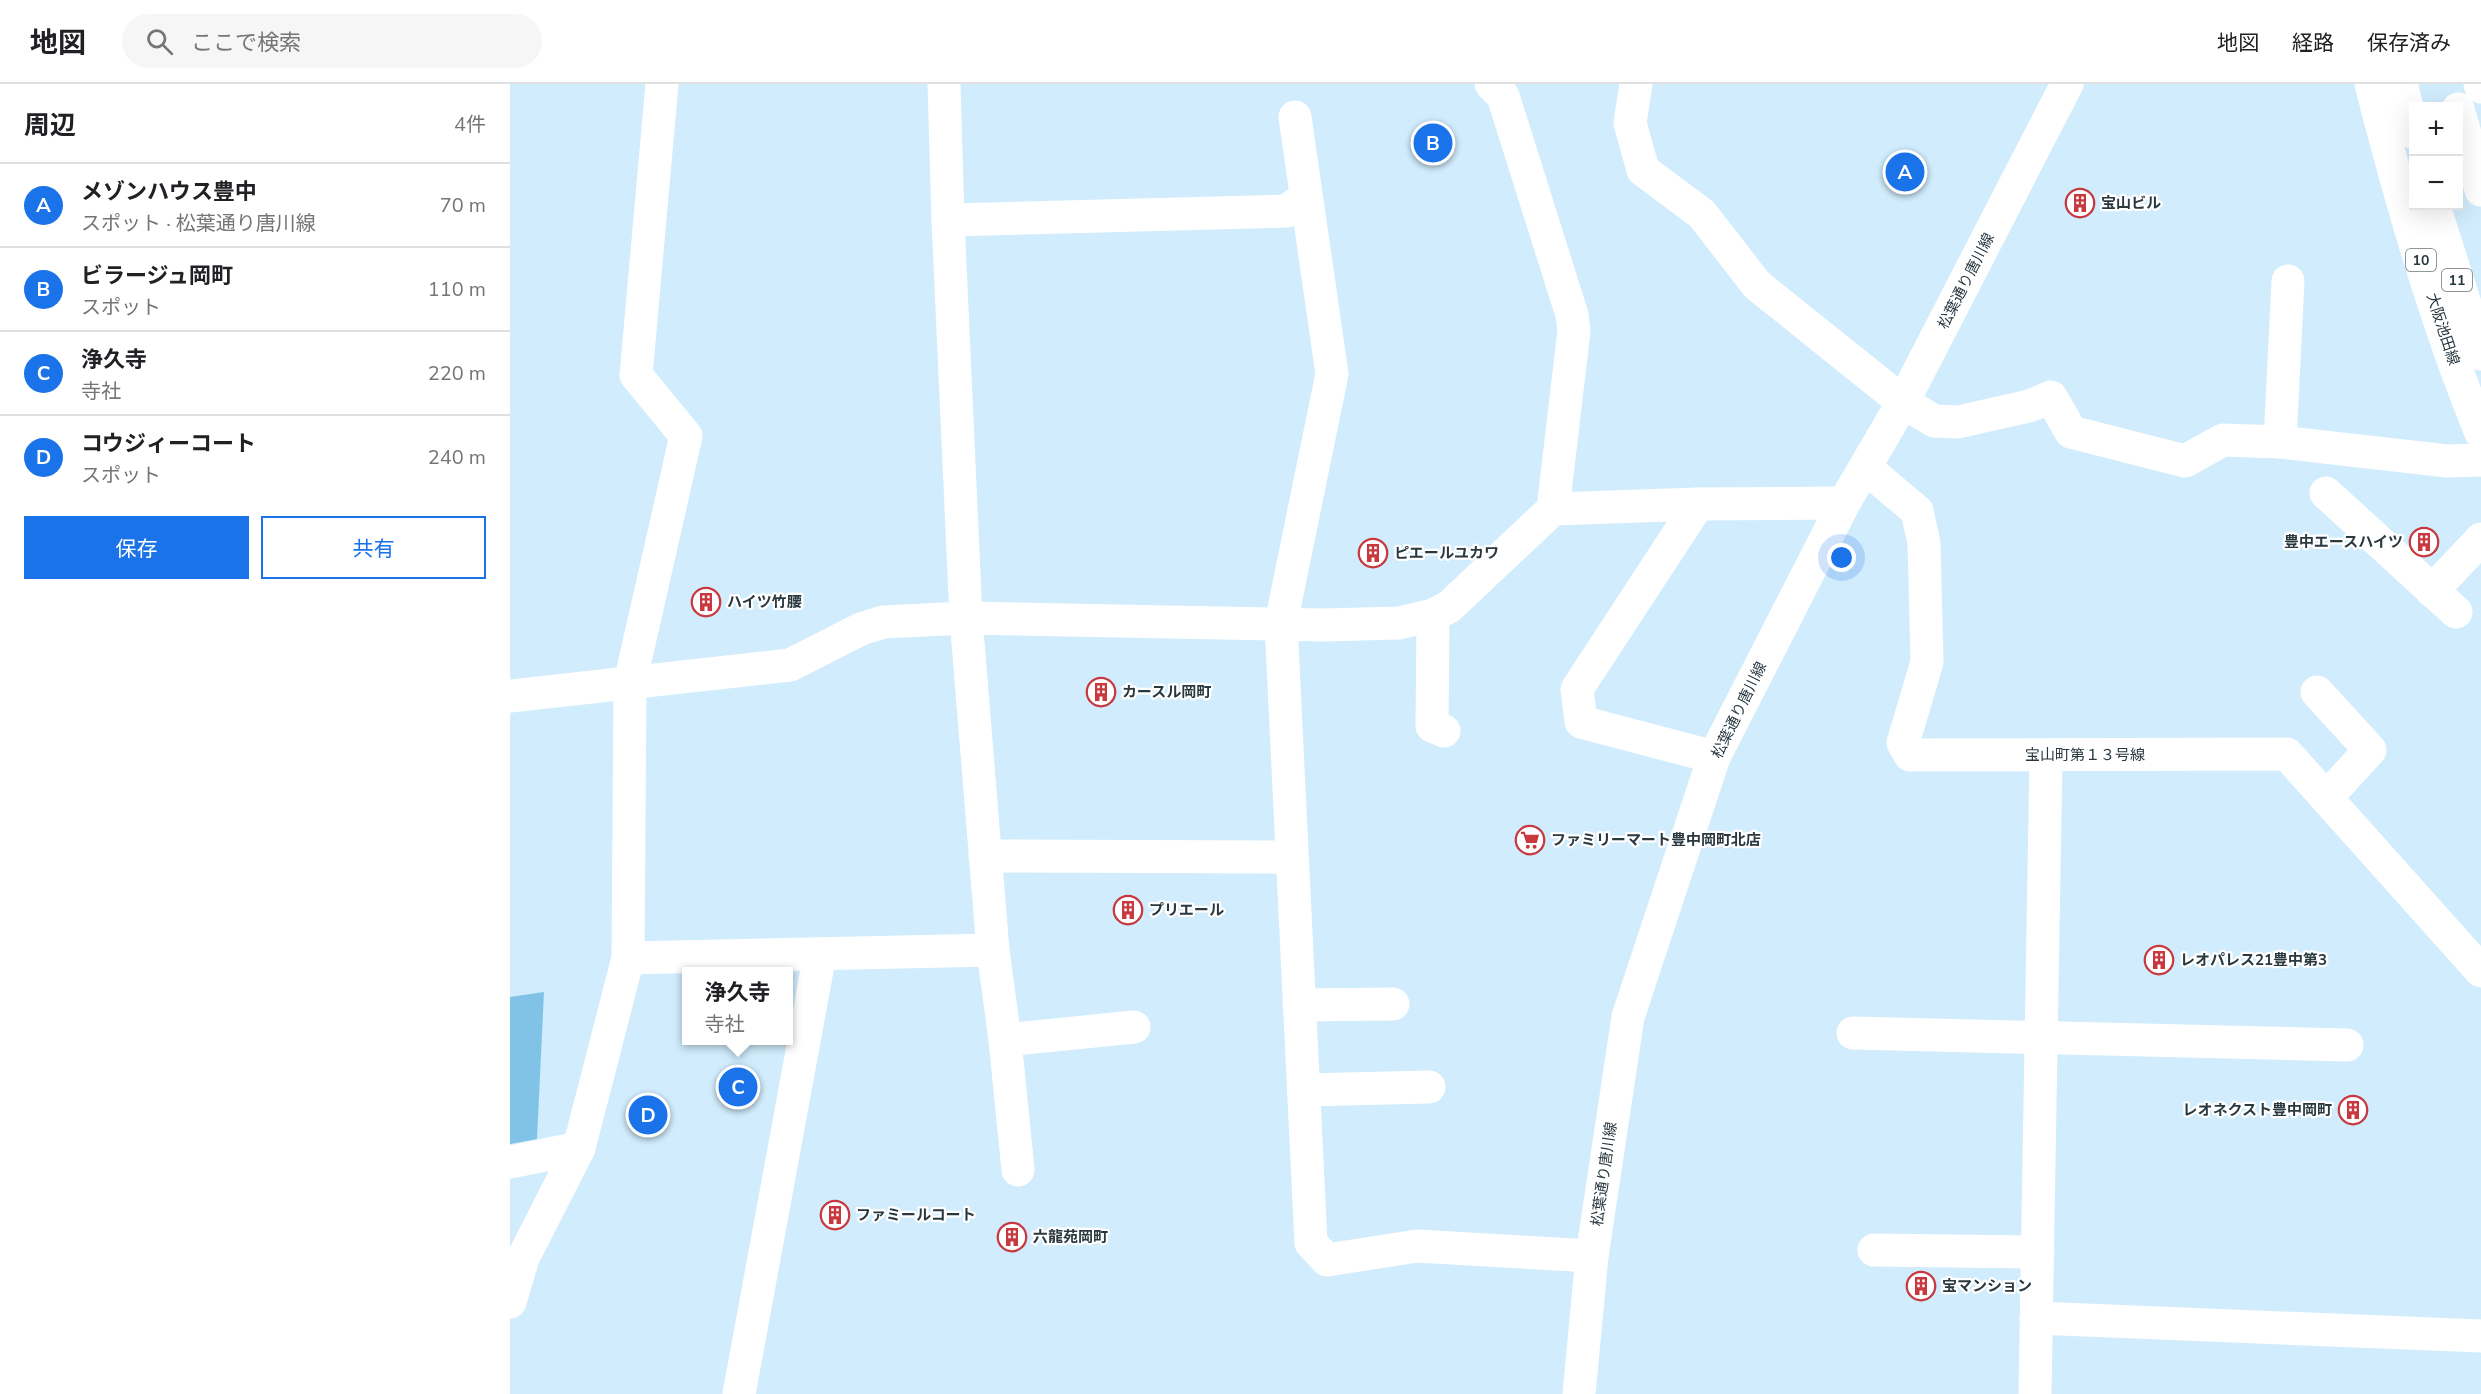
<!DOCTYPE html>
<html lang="ja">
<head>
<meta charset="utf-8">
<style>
  :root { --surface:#fff; --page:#f6f6f6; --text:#202124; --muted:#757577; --line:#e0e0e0; --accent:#1a73e8 }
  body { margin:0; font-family:"Nunito Sans","Noto Sans JP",sans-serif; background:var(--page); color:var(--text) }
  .controls { position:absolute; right:18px; top:18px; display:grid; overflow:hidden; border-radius:0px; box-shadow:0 6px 24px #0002 }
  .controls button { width:54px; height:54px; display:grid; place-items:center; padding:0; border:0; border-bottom:2px solid var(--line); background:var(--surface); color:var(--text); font:30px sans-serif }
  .you { position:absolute; left:1332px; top:474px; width:21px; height:21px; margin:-15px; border:4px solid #fff; border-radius:50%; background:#1a73e8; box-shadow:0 0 0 9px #1a73e833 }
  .badge { display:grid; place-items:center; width:39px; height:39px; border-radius:50%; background:var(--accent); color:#fff; font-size:20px; font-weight:700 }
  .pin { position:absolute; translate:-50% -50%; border:3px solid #fff; box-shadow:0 2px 6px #0006 }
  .popup { position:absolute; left:172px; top:883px; width:111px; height:78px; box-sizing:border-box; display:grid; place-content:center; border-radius:0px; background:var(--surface); filter:drop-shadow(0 2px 4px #0005); font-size:20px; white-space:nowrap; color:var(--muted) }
  .popup b { font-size:22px; color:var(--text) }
  .popup::after { content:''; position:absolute; left:50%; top:100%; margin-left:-12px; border:12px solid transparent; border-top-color:var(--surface) }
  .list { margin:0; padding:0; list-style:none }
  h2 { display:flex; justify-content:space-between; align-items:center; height:78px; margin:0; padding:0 24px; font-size:26px }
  h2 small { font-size:20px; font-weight:400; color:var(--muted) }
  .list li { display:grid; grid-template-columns:39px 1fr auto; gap:18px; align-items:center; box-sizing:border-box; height:84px; padding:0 24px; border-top:2px solid var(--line) }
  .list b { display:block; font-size:22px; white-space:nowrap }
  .list p { margin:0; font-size:20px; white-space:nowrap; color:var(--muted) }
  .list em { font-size:20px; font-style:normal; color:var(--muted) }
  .actions { display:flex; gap:12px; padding:18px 24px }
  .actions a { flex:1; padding:14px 0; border:2px solid var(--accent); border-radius:0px; text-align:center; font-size:21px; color:var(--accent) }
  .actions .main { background:var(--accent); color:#fff }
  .icon { flex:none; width:33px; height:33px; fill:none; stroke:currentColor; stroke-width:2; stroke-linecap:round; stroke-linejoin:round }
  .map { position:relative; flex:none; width:1971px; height:1310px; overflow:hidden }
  header { display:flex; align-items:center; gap:36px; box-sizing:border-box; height:84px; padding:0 30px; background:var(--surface); border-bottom:2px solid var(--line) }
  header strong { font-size:28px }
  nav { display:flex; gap:33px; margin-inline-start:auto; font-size:21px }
  .search { width:420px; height:54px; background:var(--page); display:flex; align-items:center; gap:15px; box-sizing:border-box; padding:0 21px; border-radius:33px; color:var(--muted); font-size:22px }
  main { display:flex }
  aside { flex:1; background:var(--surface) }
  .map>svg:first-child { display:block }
  .green { fill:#80c3e7 }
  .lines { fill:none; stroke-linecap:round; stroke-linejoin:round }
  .minor { stroke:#fff; stroke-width:33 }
  .major { stroke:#fff; stroke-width:33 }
  .highway { stroke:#fff; stroke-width:33 }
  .labels { text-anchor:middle; stroke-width:4.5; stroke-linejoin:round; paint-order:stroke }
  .shield { fill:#fff; stroke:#6a7479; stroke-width:1.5 }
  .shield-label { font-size:14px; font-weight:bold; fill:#2a383f }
  .poi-label { font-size:15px; font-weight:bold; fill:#2a383f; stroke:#fff; text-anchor:start }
  .street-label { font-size:15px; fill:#2a383f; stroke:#fff }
</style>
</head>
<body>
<header>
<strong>地図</strong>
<div class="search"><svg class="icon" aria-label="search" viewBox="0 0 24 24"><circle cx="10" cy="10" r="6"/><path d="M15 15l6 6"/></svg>ここで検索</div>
<nav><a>地図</a><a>経路</a><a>保存済み</a></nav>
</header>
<main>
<aside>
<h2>周辺<small>4件</small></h2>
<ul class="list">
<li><span class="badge">A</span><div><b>メゾンハウス豊中</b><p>スポット · 松葉通り唐川線</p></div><em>70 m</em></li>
<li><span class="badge">B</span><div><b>ビラージュ岡町</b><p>スポット</p></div><em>110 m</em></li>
<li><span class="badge">C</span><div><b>浄久寺</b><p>寺社</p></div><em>220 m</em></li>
<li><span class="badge">D</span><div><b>コウジィーコート</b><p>スポット</p></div><em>240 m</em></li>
</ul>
<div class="actions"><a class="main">保存</a><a>共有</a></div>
</aside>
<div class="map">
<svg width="1971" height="1310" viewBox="0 0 1971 1310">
  <rect width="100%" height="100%" fill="#d1ecfc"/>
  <!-- green -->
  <path class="green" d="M34,908L27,1055L0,1060V913Z"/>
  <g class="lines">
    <!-- minor -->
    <g class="minor">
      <path d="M434,0L438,136L456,534L483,866L495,956L508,1086"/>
      <path d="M981,0L993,12L1062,231L1064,247L1043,425"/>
      <path d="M1126,0L1120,39L1133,86L1192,130L1247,201L1393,318L1424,337L1448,338L1519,322L1541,313L1561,348L1675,377L1713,356L1770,358L1937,377L1971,376"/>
      <path d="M785,33L822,290L771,539L801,1159L817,1176L907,1162L1082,1172"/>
      <path d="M438,136L777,127L796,112"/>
      <path d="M1770,358L1778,197"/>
      <path d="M1356,384L1407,427L1414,459L1417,578L1393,659L1400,671L1777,670L1971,887"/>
      <path d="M1816,409L1946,528"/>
      <path d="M1188,420L1067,605L1071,638L1204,673"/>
      <path d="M1922,507L1971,455"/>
      <path d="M923,531L922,642L934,647"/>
      <path d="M1807,608L1860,666L1817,713"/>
      <path d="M0,612L280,581L351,545L373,538L456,534L814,541L889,539L923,531L939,523L1043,425L1188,420L1334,419"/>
      <path d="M475,772L781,773"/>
      <path d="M118,874L483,866"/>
      <path d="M789,921L883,920"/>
      <path d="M1343,949L1837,961"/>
      <path d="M495,956L624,943"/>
      <path d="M794,1006L919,1003"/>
      <path d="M0,1078L69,1064"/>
      <path d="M1364,1166L1528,1168"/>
      <path d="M0,1218L13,1174L69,1064L118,874L120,599L176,352L126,291L152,0"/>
      <path d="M1526,1234L1971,1252"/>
      <path d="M229,1310L310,870"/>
      <path d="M1069,1310L1082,1172L1118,933L1204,673L1334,419L1393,318L1557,0"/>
      <path d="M1525,1310L1536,672"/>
    </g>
    <!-- major -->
    <g class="major">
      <path d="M1861,0C1891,118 1925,236 1971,349"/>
      <path d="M1970,0L1971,3"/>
    </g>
    <!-- highway -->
    <g class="highway">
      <path d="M1891,0L1904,49"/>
      <path d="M1948,25L1971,106"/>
      <path d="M1924,122L1971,270"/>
    </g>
  </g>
  <!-- icons -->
  <defs>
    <g id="building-ring" transform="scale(1.5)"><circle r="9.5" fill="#fff" stroke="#c8383f" stroke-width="1.5"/><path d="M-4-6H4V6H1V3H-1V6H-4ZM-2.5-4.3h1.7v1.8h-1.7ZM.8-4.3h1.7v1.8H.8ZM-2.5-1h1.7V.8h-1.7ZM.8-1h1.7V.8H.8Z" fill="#c8383f"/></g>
    <g id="supermarket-ring" transform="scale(1.5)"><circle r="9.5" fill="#fff" stroke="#c8383f" stroke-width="1.5"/><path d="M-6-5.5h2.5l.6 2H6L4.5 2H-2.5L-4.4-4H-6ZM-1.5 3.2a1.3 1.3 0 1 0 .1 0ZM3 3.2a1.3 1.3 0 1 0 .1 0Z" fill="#c8383f"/></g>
  </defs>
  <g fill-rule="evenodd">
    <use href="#building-ring" x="1570" y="119"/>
    <use href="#building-ring" x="1914" y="458"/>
    <use href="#building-ring" x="863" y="469"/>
    <use href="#building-ring" x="196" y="518"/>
    <use href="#building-ring" x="591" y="608"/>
    <use href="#supermarket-ring" x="1020" y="756"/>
    <use href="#building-ring" x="618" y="826"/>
    <use href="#building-ring" x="1649" y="876"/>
    <use href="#building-ring" x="1843" y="1026"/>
    <use href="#building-ring" x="325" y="1131"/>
    <use href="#building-ring" x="502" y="1153"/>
    <use href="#building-ring" x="1411" y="1202"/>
  </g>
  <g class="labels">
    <!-- shield labels -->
    <g class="shield">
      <rect x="1896" y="165" width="30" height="22" rx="4.5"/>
      <rect x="1932" y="185" width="30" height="22" rx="4.5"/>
    </g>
    <g class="shield-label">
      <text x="1911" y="181">10</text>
      <text x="1947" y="201">11</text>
    </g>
    <!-- poi labels -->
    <g class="poi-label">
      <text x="1591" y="124">宝山ビル</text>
      <text x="1893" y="463" text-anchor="end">豊中エースハイツ</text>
      <text x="884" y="474">ピエールユカワ</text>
      <text x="217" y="523">ハイツ竹腰</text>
      <text x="612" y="613">カースル岡町</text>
      <text x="1041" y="761">ファミリーマート豊中岡町北店</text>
      <text x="639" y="831">プリエール</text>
      <text x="1670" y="881">レオパレス21豊中第3</text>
      <text x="1822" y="1031" text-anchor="end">レオネクスト豊中岡町</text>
      <text x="346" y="1136">ファミールコート</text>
      <text x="523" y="1158">六龍苑岡町</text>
      <text x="1432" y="1207">宝マンション</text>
    </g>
    <!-- street labels -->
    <g class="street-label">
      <text transform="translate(1456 197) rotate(-63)" y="5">松葉通り唐川線</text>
      <text transform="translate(1933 245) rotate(72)" y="5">大阪池田線</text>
      <text transform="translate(1229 626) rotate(-64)" y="5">松葉通り唐川線</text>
      <text x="1575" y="676">宝山町第１３号線</text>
      <text transform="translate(1094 1090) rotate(-82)" y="5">松葉通り唐川線</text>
    </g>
  </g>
</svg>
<div class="controls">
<button>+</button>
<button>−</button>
</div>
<div class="you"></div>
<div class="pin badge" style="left:1395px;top:88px">A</div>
<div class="pin badge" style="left:923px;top:59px">B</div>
<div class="pin badge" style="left:228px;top:1003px">C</div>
<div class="popup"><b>浄久寺</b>寺社</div>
<div class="pin badge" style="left:138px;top:1031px">D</div>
</div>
</main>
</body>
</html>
